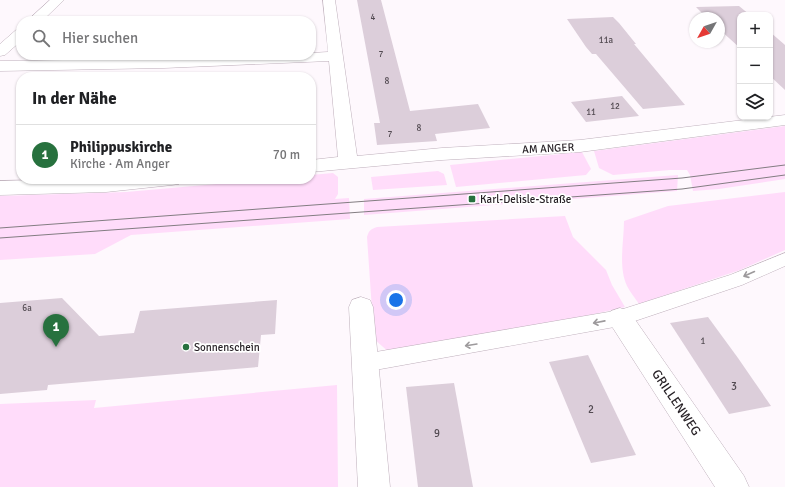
<!DOCTYPE html>
<html lang="de">
<head>
<meta charset="utf-8">
<style>
  :root { --surface:#fff; --page:#f6f6f6; --text:#202124; --muted:#757577; --line:#e0e0e0; --accent:#27713e }
  body { margin:0; font-family:Signika,sans-serif; background:var(--page); color:var(--text) }
  .controls { position:absolute; right:12px; top:12px; display:grid; overflow:hidden; border-radius:8px; box-shadow:0 1px 3px #0004 }
  .controls button { width:36px; height:36px; display:grid; place-items:center; padding:0; border:0; border-bottom:1px solid var(--line); background:var(--surface); color:var(--text); font:20px sans-serif }
  .compass { position:absolute; left:689px; top:12px; width:36px; height:36px; border-radius:50%; background:var(--surface); box-shadow:0 1px 3px #0004; rotate:230deg }
  .you { position:absolute; left:396px; top:300px; width:14px; height:14px; margin:-10px; border:3px solid #fff; border-radius:50%; background:#1a73e8; box-shadow:0 0 0 6px #1a73e833 }
  .badge { display:grid; place-items:center; width:26px; height:26px; border-radius:50%; background:var(--accent); color:#fff; font-size:13px; font-weight:700 }
  .pin { position:absolute; translate:-50% -33px; filter:drop-shadow(0 1px 2px #0008) }
  .pin::after { content:''; position:absolute; top:21px; width:14px; height:12px; background:inherit; clip-path:polygon(0 0,100% 0,50% 100%) }
  .list { margin:0; padding:0; list-style:none }
  h2 { display:flex; justify-content:space-between; align-items:center; height:52px; margin:0; padding:0 16px; font-size:17px }
  h2 small { font-size:13px; font-weight:400; color:var(--muted) }
  .list li { display:grid; grid-template-columns:26px 1fr auto; gap:12px; align-items:center; box-sizing:border-box; height:60px; padding:0 16px; border-top:1px solid var(--line) }
  .list b { display:block; font-size:15px; white-space:nowrap }
  .list p { margin:0; font-size:13px; white-space:nowrap; color:var(--muted) }
  .list em { font-size:13px; font-style:normal; color:var(--muted) }
  .icon { flex:none; width:22px; height:22px; fill:none; stroke:currentColor; stroke-width:2; stroke-linecap:round; stroke-linejoin:round }
  .map { position:relative; flex:none; width:785px; height:487px; overflow:hidden }
  .search { position:absolute; background:var(--surface); box-shadow:0 1px 3px #0004; left:16px; top:16px; width:300px; height:44px; display:flex; align-items:center; gap:10px; box-sizing:border-box; padding:0 14px; border-radius:16px; color:var(--muted); font-size:15px }
  .panel { position:absolute; background:var(--surface); box-shadow:0 1px 3px #0004; left:16px; top:72px; width:300px; height:112px; border-radius:16px }
  .map>svg:first-child { display:block }
  .green { fill:#ffdcfa }
  .building { fill:#dcceda }
  .lines { fill:none; stroke-linecap:round; stroke-linejoin:round }
  .service-casing { stroke:#beafbb; stroke-width:1 }
  .minor-casing { stroke:#beafbb; stroke-width:1 }
  .service { fill:#fff; fill-rule:evenodd }
  .minor { fill:#fff; fill-rule:evenodd }
  .tram { stroke:#837d82; stroke-width:1 }
  .oneway { stroke:#9d9a9c }
  .poi-dot { fill:#27713e; stroke:#fff; stroke-width:1.5 }
  .labels { text-anchor:middle; stroke-width:3.5; stroke-linejoin:round; paint-order:stroke }
  .number-label { font-size:9px; fill:#534b52 }
  .street-label { font-size:11px; fill:#251f24; stroke:#fff }
  .poi-label { font-size:11px; fill:#251f24; stroke:#fff; text-anchor:start }
  .near-number-label { font-size:11px; fill:#534b52 }
  .near-street-label { font-size:13px; fill:#251f24; stroke:#fff }
</style>
</head>
<body>
<div class="map">
<svg width="785" height="487" viewBox="0 0 785 487">
  <rect width="100%" height="100%" fill="#fef8fd"/>
  <!-- green -->
  <g class="green">
    <path d="M785,126V179L719,189L693,191L690,175L687,170H670L613,175L599,168L594,151Z"/>
    <path d="M582,152L591,169L586,175L456,187L450,165Z"/>
    <path d="M438,171L444,174L447,185L373,190L371,177Z"/>
    <path d="M333,173L338,177V194L335,199L349,198L350,219L131,235L95,254L0,260V196L126,192L272,179H311V175Z"/>
    <path d="M678,175L677,191L364,215V199Z"/>
    <path d="M785,192V250L740,270L639,304C635,298 630,292 627,286C618,266 624,242 624,221L668,206Z"/>
    <path d="M565,216L573,237L606,270L612,285L625,307L533,328L391,354L374,339L367,237C369,230 371,229 377,227Z"/>
    <path d="M337,385L338,487H0V404L96,400L94,408Z"/>
  </g>
  <!-- building -->
  <g class="building">
    <path d="M357,0H381L410,111L478,104L490,128L435,134L437,141L377,145L374,123H380Z"/>
    <path d="M739,6L750,15H740V48L719,29V18H707L696,7Z"/>
    <path d="M613,17L619,23L636,44H634L685,105L643,109L596,54H592L586,47L567,19Z"/>
    <path d="M770,32L785,45V90L770,76Z"/>
    <path d="M622,96L639,116L586,122L571,102Z"/>
    <path d="M62,298L99,336L134,333L140,311L277,300L275,334L261,335L258,367L48,385L47,390L0,394V303Z"/>
    <path d="M708,317L738,358L771,406L729,414L670,323Z"/>
    <path d="M588,355L636,455L591,463L549,362Z"/>
    <path d="M454,383L473,487H418L406,387Z"/>
  </g>
  <g class="lines">
    <!-- service casing -->
    <g class="service-casing">
      <path id="service" d="M785,253V266L742,285L620,326L364,372L357,369L354,363L357,357L364,354L620,310L730,275Z"/>
    </g>
    <!-- minor casing -->
    <g class="minor-casing">
      <g id="minor">
        <path d="M50,0H64L42,21H27Z"/>
        <path d="M323,0H335L357,156L442,148L580,140L785,115V125L580,152L442,160L311,172V160L338,157L329,61L164,68L0,71V61C104,60 207,55 311,55V53L328,52Z"/>
        <path d="M21,29V41L5,55L0,56V44L16,30Z"/>
        <path d="M83,179H182L179,184L172,185L106,192L0,195V181Z"/>
        <path d="M361,297L370,300L373,307L390,487H358L349,307L352,300Z"/>
        <path d="M620,308L629,311L744,476L749,487H715L611,325L608,318L611,311Z"/>
      </g>
    </g>
    <!-- service -->
    <use href="#service" class="service"/>
    <!-- minor -->
    <use href="#minor" class="minor"/>
    <!-- tram -->
    <g class="tram">
      <path d="M0,228L682,178L785,165"/>
      <path d="M0,238L682,189L785,175"/>
    </g>
  </g>
  <!-- one-way arrows -->
  <defs><path id="oneway-shaft" d="M-6 0H5M1.5-3L5.5 0L1.5 3" fill="none" stroke-width="1.6" stroke-linecap="round" stroke-linejoin="round"/></defs>
  <g class="oneway">
    <use href="#oneway-shaft" transform="translate(749 274) rotate(156)"/>
    <use href="#oneway-shaft" transform="translate(599 322) rotate(169)"/>
    <use href="#oneway-shaft" transform="translate(471 345) rotate(171)"/>
  </g>
  <!-- markers -->
  <g class="poi-dot">
    <rect x="468" y="195" width="8" height="8" rx="2"/>
    <circle cx="186" cy="347" r="4"/>
  </g>
  <g class="labels">
    <!-- number labels -->
    <g class="number-label">
      <text x="373" y="20">4</text>
      <text x="606" y="43">11a</text>
      <text x="381" y="57">7</text>
      <text x="387" y="84">8</text>
      <text x="615" y="109">12</text>
      <text x="591" y="115">11</text>
      <text x="419" y="131">8</text>
      <text x="390" y="137">7</text>
      <text x="27" y="311">6a</text>
      <text x="703" y="344">1</text>
    </g>
    <!-- street labels -->
    <g class="street-label">
      <text transform="translate(548 148) rotate(-3)" y="4">AM ANGER</text>
    </g>
    <!-- poi labels -->
    <g class="poi-label">
      <text x="480" y="203">Karl-Delisle-Straße</text>
      <text x="194" y="351">Sonnenschein</text>
    </g>
    <!-- near-number labels -->
    <g class="near-number-label">
      <text x="734" y="390">3</text>
      <text x="591" y="413">2</text>
      <text x="437" y="437">9</text>
    </g>
    <!-- near-street labels -->
    <g class="near-street-label">
      <text transform="translate(677 402) rotate(56)" y="5">GRILLENWEG</text>
    </g>
  </g>
</svg>
<div class="controls">
<button>+</button>
<button>−</button>
<button><svg class="icon" aria-label="layers" viewBox="0 0 24 24"><path d="M12 4l9 5-9 5-9-5zM3 14l9 5 9-5"/></svg></button>
</div>
<svg class="compass" viewBox="-18 -18 36 36"><path d="M0-13l5 13h-10z" fill="#e53935"/><path d="M0 13l5-13h-10z" fill="#757577"/></svg>
<div class="you"></div>
<div class="pin badge" style="left:56px;top:347px">1</div>
<div class="search"><svg class="icon" aria-label="search" viewBox="0 0 24 24"><circle cx="10" cy="10" r="6"/><path d="M15 15l6 6"/></svg>Hier suchen</div>
<section class="panel">
<h2>In der Nähe<small></small></h2>
<ul class="list">
<li><span class="badge">1</span><div><b>Philippuskirche</b><p>Kirche · Am Anger</p></div><em>70 m</em></li>
</ul>
</section>
</div>
</body>
</html>
